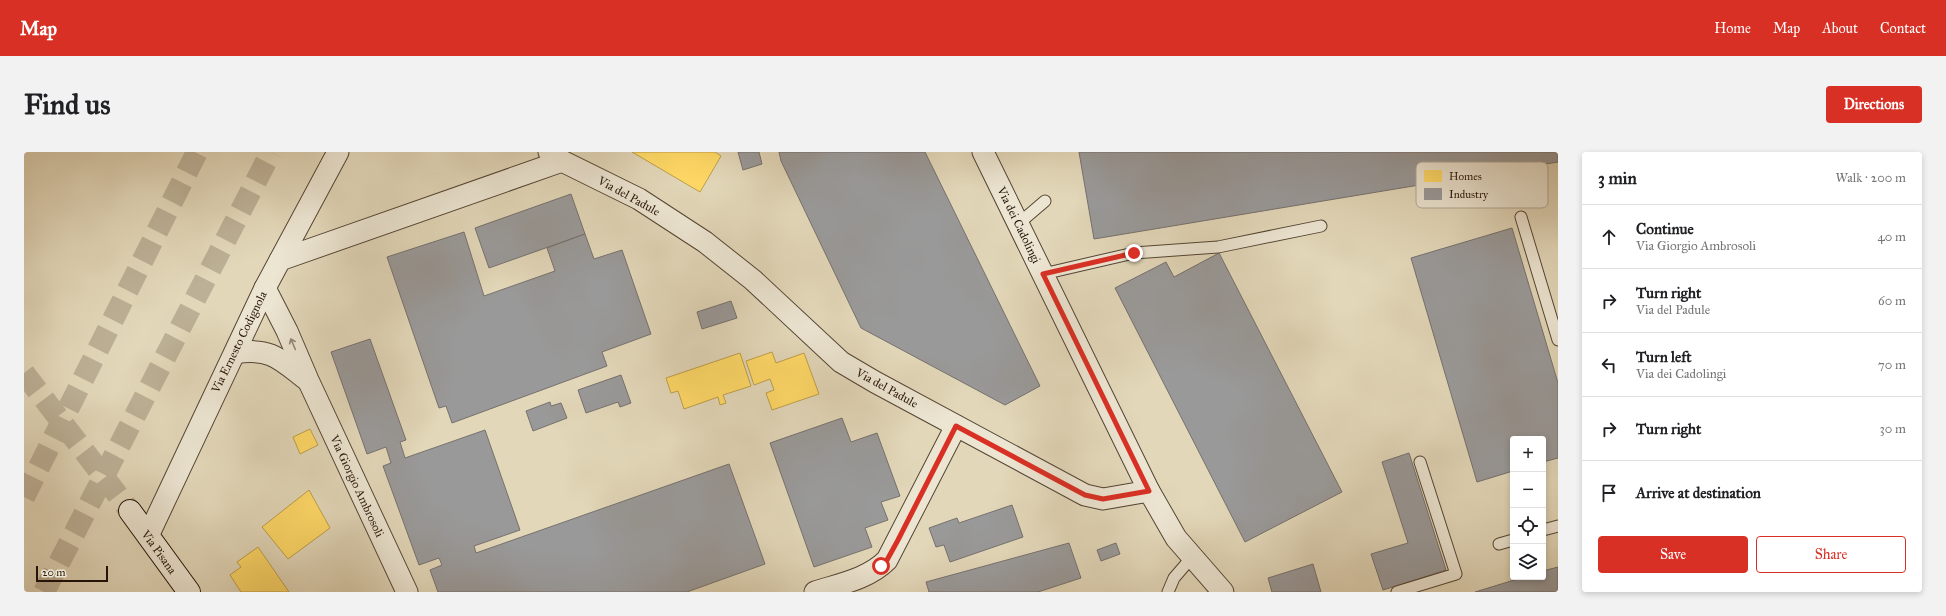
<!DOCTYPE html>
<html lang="en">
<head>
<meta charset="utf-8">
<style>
  :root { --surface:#fff; --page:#f2f2f2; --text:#202124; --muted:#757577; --line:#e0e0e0; --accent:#d93025 }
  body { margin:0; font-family:"IM FELL Great Primer",serif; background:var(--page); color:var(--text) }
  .controls { position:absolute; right:12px; bottom:12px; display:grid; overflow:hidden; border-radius:4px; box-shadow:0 2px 6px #0003 }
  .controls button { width:36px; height:36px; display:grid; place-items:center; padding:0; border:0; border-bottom:1px solid var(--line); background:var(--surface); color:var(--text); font:20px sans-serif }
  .scale { position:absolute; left:12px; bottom:10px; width:72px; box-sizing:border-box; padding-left:4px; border:2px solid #261408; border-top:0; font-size:11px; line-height:14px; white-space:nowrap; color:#261408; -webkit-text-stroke:3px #ece5d2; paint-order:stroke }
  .stop { position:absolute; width:12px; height:12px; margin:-9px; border:3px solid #d93025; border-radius:50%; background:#fff }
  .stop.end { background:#d93025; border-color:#fff; box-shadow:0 1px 4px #0008 }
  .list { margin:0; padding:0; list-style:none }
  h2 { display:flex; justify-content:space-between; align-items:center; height:52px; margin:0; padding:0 16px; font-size:17px }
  h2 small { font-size:13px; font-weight:400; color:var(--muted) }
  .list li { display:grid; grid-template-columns:26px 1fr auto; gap:12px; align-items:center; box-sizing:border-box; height:64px; padding:0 16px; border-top:1px solid var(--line) }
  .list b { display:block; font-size:15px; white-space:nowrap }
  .list p { margin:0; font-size:13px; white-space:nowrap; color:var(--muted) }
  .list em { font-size:13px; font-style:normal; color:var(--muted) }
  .actions { display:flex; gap:8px; padding:12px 16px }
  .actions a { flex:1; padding:9px 0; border:1px solid var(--accent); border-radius:4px; text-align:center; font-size:14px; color:var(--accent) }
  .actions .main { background:var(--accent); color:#fff }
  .icon { flex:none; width:22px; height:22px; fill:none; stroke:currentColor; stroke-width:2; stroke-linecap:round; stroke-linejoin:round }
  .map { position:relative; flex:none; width:1534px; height:440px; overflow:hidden; border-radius:4px }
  header { display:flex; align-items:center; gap:24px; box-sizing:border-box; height:56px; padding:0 20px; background:var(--accent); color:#fff }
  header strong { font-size:19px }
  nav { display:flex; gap:22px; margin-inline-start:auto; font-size:14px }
  .intro { display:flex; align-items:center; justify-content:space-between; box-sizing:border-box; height:96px; padding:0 24px }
  h1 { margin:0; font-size:28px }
  .button { padding:10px 18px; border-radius:4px; background:var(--accent); color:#fff; font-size:14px; font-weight:700 }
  main { display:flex; gap:24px; padding:0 24px }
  aside { flex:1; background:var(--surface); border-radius:4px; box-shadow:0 2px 6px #0003 }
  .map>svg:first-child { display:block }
  .homes { fill:#ffd966; stroke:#be9e4a }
  .industry { fill:#999; stroke:#76716e }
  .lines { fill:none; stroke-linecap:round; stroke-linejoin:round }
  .secondary-tunnel { stroke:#bcb096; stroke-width:22; stroke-dasharray:22 11; stroke-linecap:butt }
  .highway-tunnel { stroke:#bcb096; stroke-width:22; stroke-dasharray:22 11; stroke-linecap:butt }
  .lane-casing { stroke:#554534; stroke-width:13 }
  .street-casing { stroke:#554534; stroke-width:23 }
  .secondary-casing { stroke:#261408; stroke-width:24 }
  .lane { stroke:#ece5d2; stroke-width:11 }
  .street { stroke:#ece5d2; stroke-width:21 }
  .secondary { stroke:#ece5d2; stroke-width:22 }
  .oneway { stroke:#938777 }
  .route { stroke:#d93025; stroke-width:5 }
  .labels { text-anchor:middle; stroke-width:4; stroke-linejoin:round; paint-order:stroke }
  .street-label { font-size:12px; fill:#261408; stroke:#ece5d2 }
  .key { fill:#ece5d2; stroke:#b1a695; stroke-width:1 }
  .key-label { font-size:11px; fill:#261408 }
</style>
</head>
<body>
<header>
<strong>Map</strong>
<nav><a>Home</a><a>Map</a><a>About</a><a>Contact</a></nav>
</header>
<div class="intro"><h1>Find us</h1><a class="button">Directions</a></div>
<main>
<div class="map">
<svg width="1534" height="440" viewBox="0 0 1534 440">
  <rect width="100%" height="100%" fill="#e2d7b9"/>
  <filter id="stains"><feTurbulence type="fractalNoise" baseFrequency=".005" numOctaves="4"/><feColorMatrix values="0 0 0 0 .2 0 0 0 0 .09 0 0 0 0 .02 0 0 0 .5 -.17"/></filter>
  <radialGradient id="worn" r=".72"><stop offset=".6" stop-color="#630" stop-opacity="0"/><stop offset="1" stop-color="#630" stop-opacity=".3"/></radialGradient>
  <!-- homes -->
  <g class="homes">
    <path d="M608,0H691L697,4L676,40Z"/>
    <path d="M748,200L752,211L780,201L795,242L748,258L742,241L750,238L746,227L730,233L722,209Z"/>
    <path d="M716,201L727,234L699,243L702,251L696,253L694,245L660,257L654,239L647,241L642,226Z"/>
    <path d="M286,277L294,293L276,302L269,285Z"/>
    <path d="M285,338L306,376L264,407L238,375Z"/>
    <path d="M234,395L265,440H217L206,423L217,415L213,410Z"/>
  </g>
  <!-- industry -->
  <g class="industry">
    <path d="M714,0H735L738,12L719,18Z"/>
    <path d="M755,0H901L1016,234L981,253L837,176L757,9Z"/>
    <path d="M1055,0H1534V10L1070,87Z"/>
    <path d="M547,42L561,82L465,116L451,76Z"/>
    <path d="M1488,76L1534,231V306L1519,310V287H1489V319L1453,330L1387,106Z"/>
    <path d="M440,80L460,144L531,119L523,96L561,82L570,107L598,98L627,182L578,200L583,214L428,271L422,254L415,256L363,105Z"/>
    <path d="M1195,101L1318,340L1221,390L1091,136L1142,110L1150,125Z"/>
    <path d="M707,149L713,166L678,177L673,160Z"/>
    <path d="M346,187L382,288L376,290L381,306L461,278L496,378L450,394L452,401L705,312L741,412L663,440H414L406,418L418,413L415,406L395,413L359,314L367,311L362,295L343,302L307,200Z"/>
    <path d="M597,223L607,251L596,255L594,250L562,261L554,238Z"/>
    <path d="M526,250L527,254L537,251L543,266L509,279L502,259Z"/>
    <path d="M818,266L827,290L853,281L876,344L857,350L864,368L841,376L848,395L790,415L746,291Z"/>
    <path d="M1385,301L1422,418L1359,438L1347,402L1384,391L1358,310Z"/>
    <path d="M988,353L999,385L926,410L920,393L912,395L905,376L933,366L935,371Z"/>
    <path d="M1045,391L1057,426L1014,440H905L902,430Z"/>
    <path d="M1092,391L1096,402L1077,409L1073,398Z"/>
    <path d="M1289,412L1297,440H1248L1244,426Z"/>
    <path d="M1534,415V440H1451L1500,425H1519V419Z"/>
  </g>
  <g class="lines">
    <!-- secondary-tunnel -->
    <path class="secondary-tunnel" d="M0,221L106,359"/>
    <!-- highway-tunnel -->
    <g class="highway-tunnel">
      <path d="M0,345L173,0"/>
      <path d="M20,440L247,0"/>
    </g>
    <!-- lane casing -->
    <g class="lane-casing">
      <g id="lane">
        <path d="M1497,65L1534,188"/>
        <path d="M994,72L1021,49"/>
        <path d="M1019,122L1110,101L1194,95L1297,74"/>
        <path d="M1519,378L1534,374"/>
        <path d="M1475,392L1489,388"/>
        <path d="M1144,440L1150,426L1168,405"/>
        <path d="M1373,440L1432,422L1396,310"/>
      </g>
    </g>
    <!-- street casing -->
    <g class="street-casing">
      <g id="street">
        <path d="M525,0L538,9L615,47L681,90L729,128L817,210L851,230L1061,343L1079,347L1125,339L1152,386L1199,440"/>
        <path d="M959,0L1125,339"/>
        <path d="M256,108L538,9"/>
        <path d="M241,136L263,179L284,228L383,440"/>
        <path d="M211,201C247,195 257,208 283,228"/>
        <path d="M124,384L241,136L314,0"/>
        <path d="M791,440C816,432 844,427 863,408L932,274"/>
      </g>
    </g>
    <!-- secondary casing -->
    <g class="secondary-casing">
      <path id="secondary" d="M106,359L165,440"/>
    </g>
    <!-- lane -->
    <use href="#lane" class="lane"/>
    <!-- street -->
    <use href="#street" class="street"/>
    <!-- secondary -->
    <use href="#secondary" class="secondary"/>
  </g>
  <!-- one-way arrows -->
  <defs><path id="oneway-shaft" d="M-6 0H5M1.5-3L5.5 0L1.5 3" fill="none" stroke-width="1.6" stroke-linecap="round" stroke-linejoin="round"/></defs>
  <use class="oneway" href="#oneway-shaft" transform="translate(269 192) rotate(-113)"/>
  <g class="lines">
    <!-- route -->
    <path class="route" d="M857,414L863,408L874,388L932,274L1061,343L1079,347L1125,339L1019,122L1110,101"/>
  </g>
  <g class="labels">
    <!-- street labels -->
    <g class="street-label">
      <text transform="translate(605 44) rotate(29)" y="4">Via del Padule</text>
      <text transform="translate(995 73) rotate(64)" y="4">Via dei Cadolingi</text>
      <text transform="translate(215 190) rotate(-64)" y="4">Via Ernesto Codignola</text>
      <text transform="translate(863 236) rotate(29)" y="4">Via del Padule</text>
      <text transform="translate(333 334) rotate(65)" y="4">Via Giorgio Ambrosoli</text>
      <text transform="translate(135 400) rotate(54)" y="4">Via Pisana</text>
    </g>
  </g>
  <!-- legend -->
  <rect x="1392" y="10" width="132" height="46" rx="6" class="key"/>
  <rect x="1400" y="18" width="18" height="12" fill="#ffd966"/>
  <rect x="1400" y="36" width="18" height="12" fill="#999"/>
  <g class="key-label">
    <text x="1425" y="28">Homes</text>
    <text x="1425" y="46">Industry</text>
  </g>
  <rect width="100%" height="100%" filter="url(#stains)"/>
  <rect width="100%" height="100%" fill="url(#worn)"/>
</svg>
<div class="controls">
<button>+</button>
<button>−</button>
<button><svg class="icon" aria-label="locate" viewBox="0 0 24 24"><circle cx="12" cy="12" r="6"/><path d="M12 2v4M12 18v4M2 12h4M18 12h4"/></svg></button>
<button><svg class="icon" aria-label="layers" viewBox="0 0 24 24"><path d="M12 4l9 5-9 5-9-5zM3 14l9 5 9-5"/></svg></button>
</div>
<div class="scale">20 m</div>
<div class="stop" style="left:857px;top:414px"></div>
<div class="stop end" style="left:1110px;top:101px"></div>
</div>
<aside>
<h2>3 min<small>Walk · 200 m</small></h2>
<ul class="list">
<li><svg class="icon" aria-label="ahead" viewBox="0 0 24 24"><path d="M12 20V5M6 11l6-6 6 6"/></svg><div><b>Continue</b><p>Via Giorgio Ambrosoli</p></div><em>40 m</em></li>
<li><svg class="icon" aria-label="right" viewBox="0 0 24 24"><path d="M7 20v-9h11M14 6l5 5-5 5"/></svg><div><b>Turn right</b><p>Via del Padule</p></div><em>60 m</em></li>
<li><svg class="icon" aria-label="left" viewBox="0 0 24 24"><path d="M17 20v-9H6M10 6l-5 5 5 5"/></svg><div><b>Turn left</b><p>Via dei Cadolingi</p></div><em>70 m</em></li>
<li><svg class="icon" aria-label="right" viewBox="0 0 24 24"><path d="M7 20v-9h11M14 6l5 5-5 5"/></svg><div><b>Turn right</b></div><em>30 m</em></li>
<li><svg class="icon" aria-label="arrive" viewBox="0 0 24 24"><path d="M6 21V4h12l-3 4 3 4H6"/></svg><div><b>Arrive at destination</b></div></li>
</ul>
<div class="actions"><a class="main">Save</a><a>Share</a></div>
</aside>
</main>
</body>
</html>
